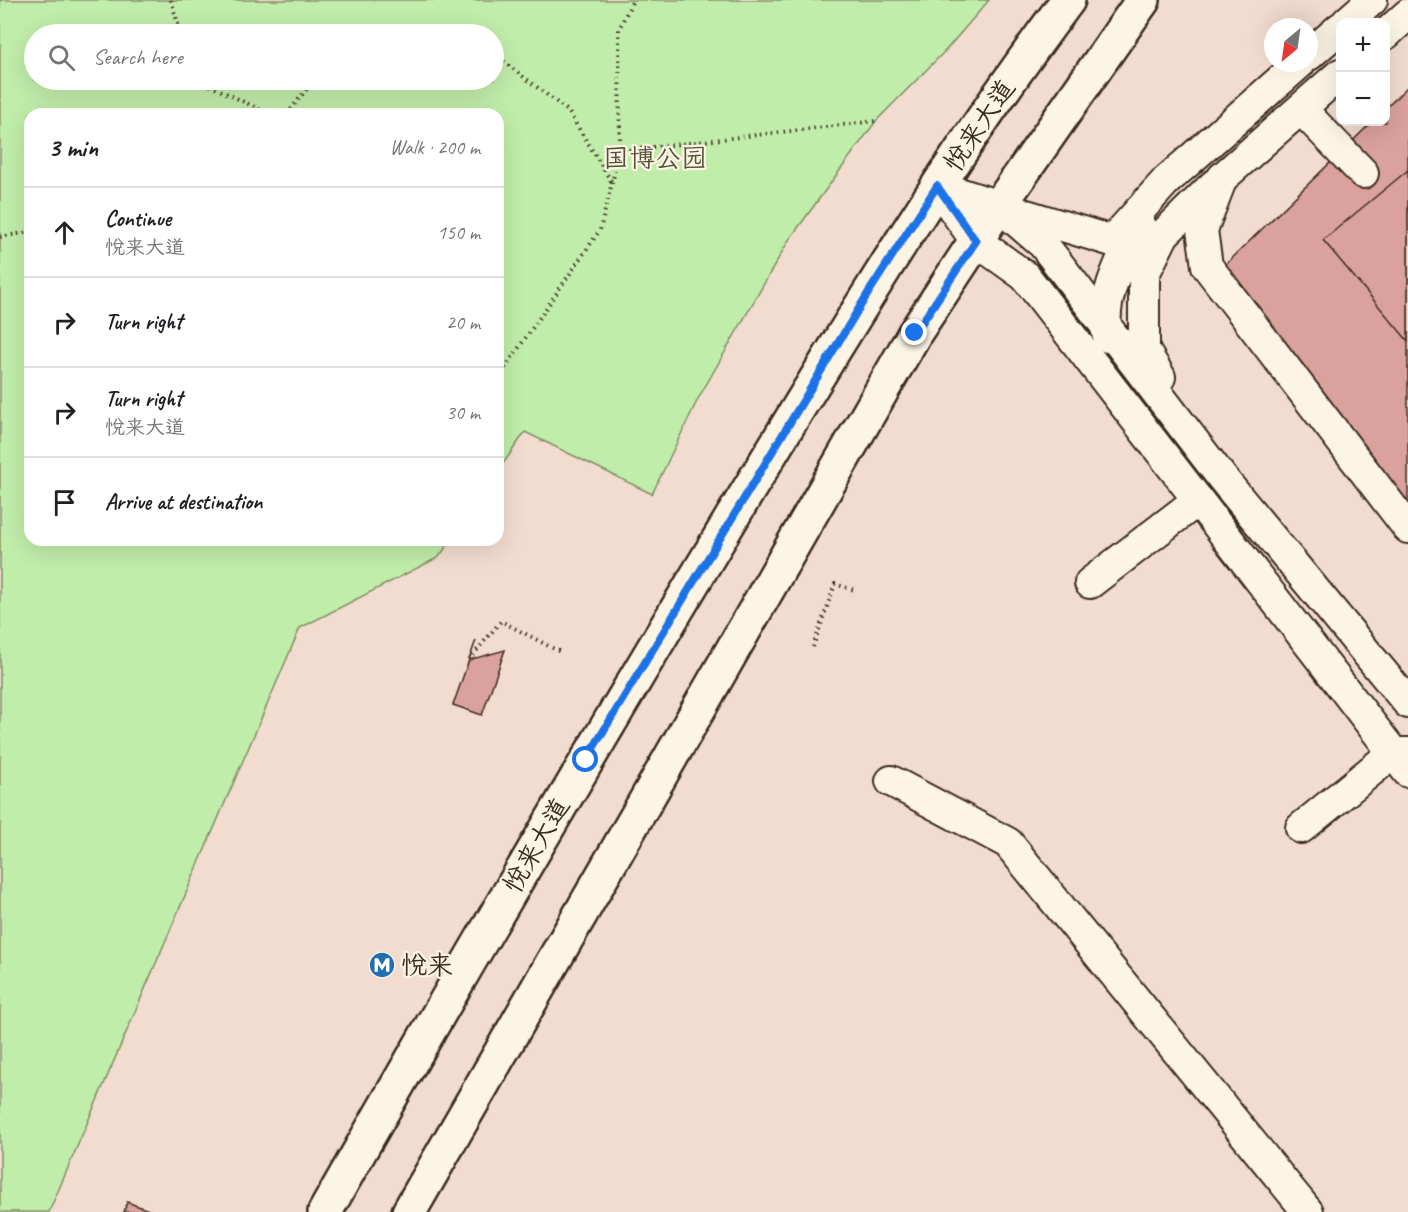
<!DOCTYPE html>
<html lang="en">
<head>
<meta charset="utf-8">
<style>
  :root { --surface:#fff; --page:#f6f6f6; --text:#202124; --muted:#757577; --line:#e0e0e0 }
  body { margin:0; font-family:Caveat,"LXGW WenKai TC",sans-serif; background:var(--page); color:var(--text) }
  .controls { position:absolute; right:18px; top:18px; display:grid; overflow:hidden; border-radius:12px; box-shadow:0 6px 24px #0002 }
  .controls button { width:54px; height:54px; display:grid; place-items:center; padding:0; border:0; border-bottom:2px solid var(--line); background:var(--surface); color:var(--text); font:30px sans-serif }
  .compass { position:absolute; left:1264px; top:18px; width:54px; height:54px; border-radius:50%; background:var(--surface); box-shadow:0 6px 24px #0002; rotate:209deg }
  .stop { position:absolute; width:18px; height:18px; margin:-14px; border:4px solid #1a73e8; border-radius:50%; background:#fff }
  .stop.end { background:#1a73e8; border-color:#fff; box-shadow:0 2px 6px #0008 }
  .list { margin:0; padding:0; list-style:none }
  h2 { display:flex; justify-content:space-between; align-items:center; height:78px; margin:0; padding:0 24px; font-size:26px }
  h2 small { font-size:20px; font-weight:400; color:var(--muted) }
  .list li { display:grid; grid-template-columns:39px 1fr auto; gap:18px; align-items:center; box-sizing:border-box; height:90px; padding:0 24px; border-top:2px solid var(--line) }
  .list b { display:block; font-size:22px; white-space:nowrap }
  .list p { margin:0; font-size:20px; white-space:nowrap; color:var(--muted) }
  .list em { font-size:20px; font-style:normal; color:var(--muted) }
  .icon { flex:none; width:33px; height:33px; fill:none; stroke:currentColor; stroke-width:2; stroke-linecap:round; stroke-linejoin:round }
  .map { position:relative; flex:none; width:1408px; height:1212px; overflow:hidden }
  .search { position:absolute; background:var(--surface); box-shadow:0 6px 24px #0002; left:24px; top:24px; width:480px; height:66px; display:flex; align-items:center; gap:15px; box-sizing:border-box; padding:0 21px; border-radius:33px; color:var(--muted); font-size:22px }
  .panel { position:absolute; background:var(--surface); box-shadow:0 6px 24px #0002; left:24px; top:108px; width:480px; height:438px; border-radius:18px }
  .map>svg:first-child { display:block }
  .green { fill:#c1edaa; stroke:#7e8c64; stroke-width:1.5; fill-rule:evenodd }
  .building { fill:#dba19c; stroke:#3b2a1e; stroke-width:1.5 }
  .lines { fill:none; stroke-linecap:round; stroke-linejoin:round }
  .minor-casing { stroke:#3b2a1e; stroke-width:34 }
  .major-casing { stroke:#3b2a1e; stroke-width:38 }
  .path { stroke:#3b2a1e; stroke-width:4; stroke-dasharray:1.5 4.5; stroke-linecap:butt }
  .minor { stroke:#fcf5e5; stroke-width:30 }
  .major { stroke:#fcf5e5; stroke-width:33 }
  .route { stroke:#1a73e8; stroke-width:8 }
  .labels { text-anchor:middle; stroke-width:4.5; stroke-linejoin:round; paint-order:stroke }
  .street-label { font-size:26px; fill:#3b2a1e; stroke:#fcf5e5 }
  .park-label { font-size:26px; fill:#56513a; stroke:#fcf5e5 }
  .poi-label { font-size:26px; fill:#3b2a1e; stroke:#fcf5e5; text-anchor:start }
</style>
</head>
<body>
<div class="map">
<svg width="1408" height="1212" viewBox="0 0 1408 1212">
  <rect width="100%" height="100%" fill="#f2dccf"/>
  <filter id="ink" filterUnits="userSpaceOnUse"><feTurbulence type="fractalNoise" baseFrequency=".0167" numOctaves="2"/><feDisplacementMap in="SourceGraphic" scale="12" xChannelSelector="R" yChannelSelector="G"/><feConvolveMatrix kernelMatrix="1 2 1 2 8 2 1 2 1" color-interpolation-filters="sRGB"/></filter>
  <g filter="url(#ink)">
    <!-- green -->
    <path class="green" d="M0,0H989L946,50L876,121L789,240L698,399L652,494L525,432L498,471V114H30V540H451L439,557L300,628L49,1212H0ZM34,34H494V80H34Z"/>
    <!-- building -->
    <g class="building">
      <path d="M1408,86V504L1222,268L1372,122H1386V108Z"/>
      <path d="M1408,170V341L1323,240Z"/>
      <path d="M476,640L469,660L505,650L482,715L453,705Z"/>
      <path d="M127,1202L154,1212H124Z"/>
    </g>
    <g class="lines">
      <!-- minor casing -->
      <g class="minor-casing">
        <g id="minor">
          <path d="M1347,22L1372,0"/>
          <path d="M1386,34L1408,14"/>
          <path d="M1309,55L1340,28"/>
          <path d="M1340,74L1222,178L1202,230L1207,266L1408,528"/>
          <path d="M1301,109L1363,173"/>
          <path d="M1010,210L1112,241L1166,181L1300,63"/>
          <path d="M1108,337C1098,303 1123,254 1140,225"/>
          <path d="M1160,377L1144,350V274L1164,234L1214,185"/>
          <path d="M1090,583L1198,500"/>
          <path d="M1408,703L1223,479L1043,244L999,206L937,186L976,241L1025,276L1408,772"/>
          <path d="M891,781L1008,843L1308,1212"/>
          <path d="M1301,828L1393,753H1408"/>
        </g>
      </g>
      <!-- major casing -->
      <g class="major-casing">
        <g id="major">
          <path d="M325,1212C459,976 597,742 737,509C842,336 946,162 1068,0"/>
          <path d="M409,1212L915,333L999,206L1143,0"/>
        </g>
      </g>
      <!-- path -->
      <g class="path">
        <path d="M171,0L181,34"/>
        <path d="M494,54L568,111L611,181"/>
        <path d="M199,80L269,114"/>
        <path d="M287,114L314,80"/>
        <path d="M620,151L619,29L633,0"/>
        <path d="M0,237L30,232"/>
        <path d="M498,378L600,230L620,151L876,121"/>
        <path d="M813,647L835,584L854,590"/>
        <path d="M469,660L501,621L562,653"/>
      </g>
      <!-- minor -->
      <use href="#minor" class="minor"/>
      <!-- major -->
      <use href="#major" class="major"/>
    </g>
  </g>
  <g class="lines" filter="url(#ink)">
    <!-- route -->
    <path class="route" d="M586,760L867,295L937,186L976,241L915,333"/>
  </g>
  <!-- icons -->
  <defs>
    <g id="metro-disc" transform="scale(1.35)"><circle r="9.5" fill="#1f6fb2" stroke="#fcf5e5"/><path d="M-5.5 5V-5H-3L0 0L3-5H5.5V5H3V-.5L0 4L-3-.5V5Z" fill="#fff"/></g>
  </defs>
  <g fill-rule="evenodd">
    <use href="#metro-disc" x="382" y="965"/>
  </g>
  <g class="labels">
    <!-- street labels -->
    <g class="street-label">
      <text transform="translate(979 125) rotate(-56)" y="9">悦来大道</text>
      <text transform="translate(536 845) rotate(-60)" y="9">悦来大道</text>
    </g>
    <!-- park labels -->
    <g class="park-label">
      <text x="655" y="167">国博公园</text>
    </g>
    <!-- poi labels -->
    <g class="poi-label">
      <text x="401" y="974">悦来</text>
    </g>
  </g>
</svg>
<div class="controls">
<button>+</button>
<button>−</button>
</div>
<svg class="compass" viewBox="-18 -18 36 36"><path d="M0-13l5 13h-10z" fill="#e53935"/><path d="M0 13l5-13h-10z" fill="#757577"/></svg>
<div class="stop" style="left:586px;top:760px"></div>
<div class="stop end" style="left:915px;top:333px"></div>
<div class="search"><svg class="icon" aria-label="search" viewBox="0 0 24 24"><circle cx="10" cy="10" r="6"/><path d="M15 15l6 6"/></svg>Search here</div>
<section class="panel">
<h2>3 min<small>Walk · 200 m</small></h2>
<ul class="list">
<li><svg class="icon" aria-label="ahead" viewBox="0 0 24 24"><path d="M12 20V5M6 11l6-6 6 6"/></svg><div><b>Continue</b><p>悦来大道</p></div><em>150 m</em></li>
<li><svg class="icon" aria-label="right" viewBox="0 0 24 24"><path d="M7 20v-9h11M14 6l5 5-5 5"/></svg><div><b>Turn right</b></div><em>20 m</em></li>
<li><svg class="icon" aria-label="right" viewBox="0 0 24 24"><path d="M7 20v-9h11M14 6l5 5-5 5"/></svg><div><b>Turn right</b><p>悦来大道</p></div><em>30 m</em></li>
<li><svg class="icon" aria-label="arrive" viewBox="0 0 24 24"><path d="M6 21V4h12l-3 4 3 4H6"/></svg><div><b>Arrive at destination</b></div></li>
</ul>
</section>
</div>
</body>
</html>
